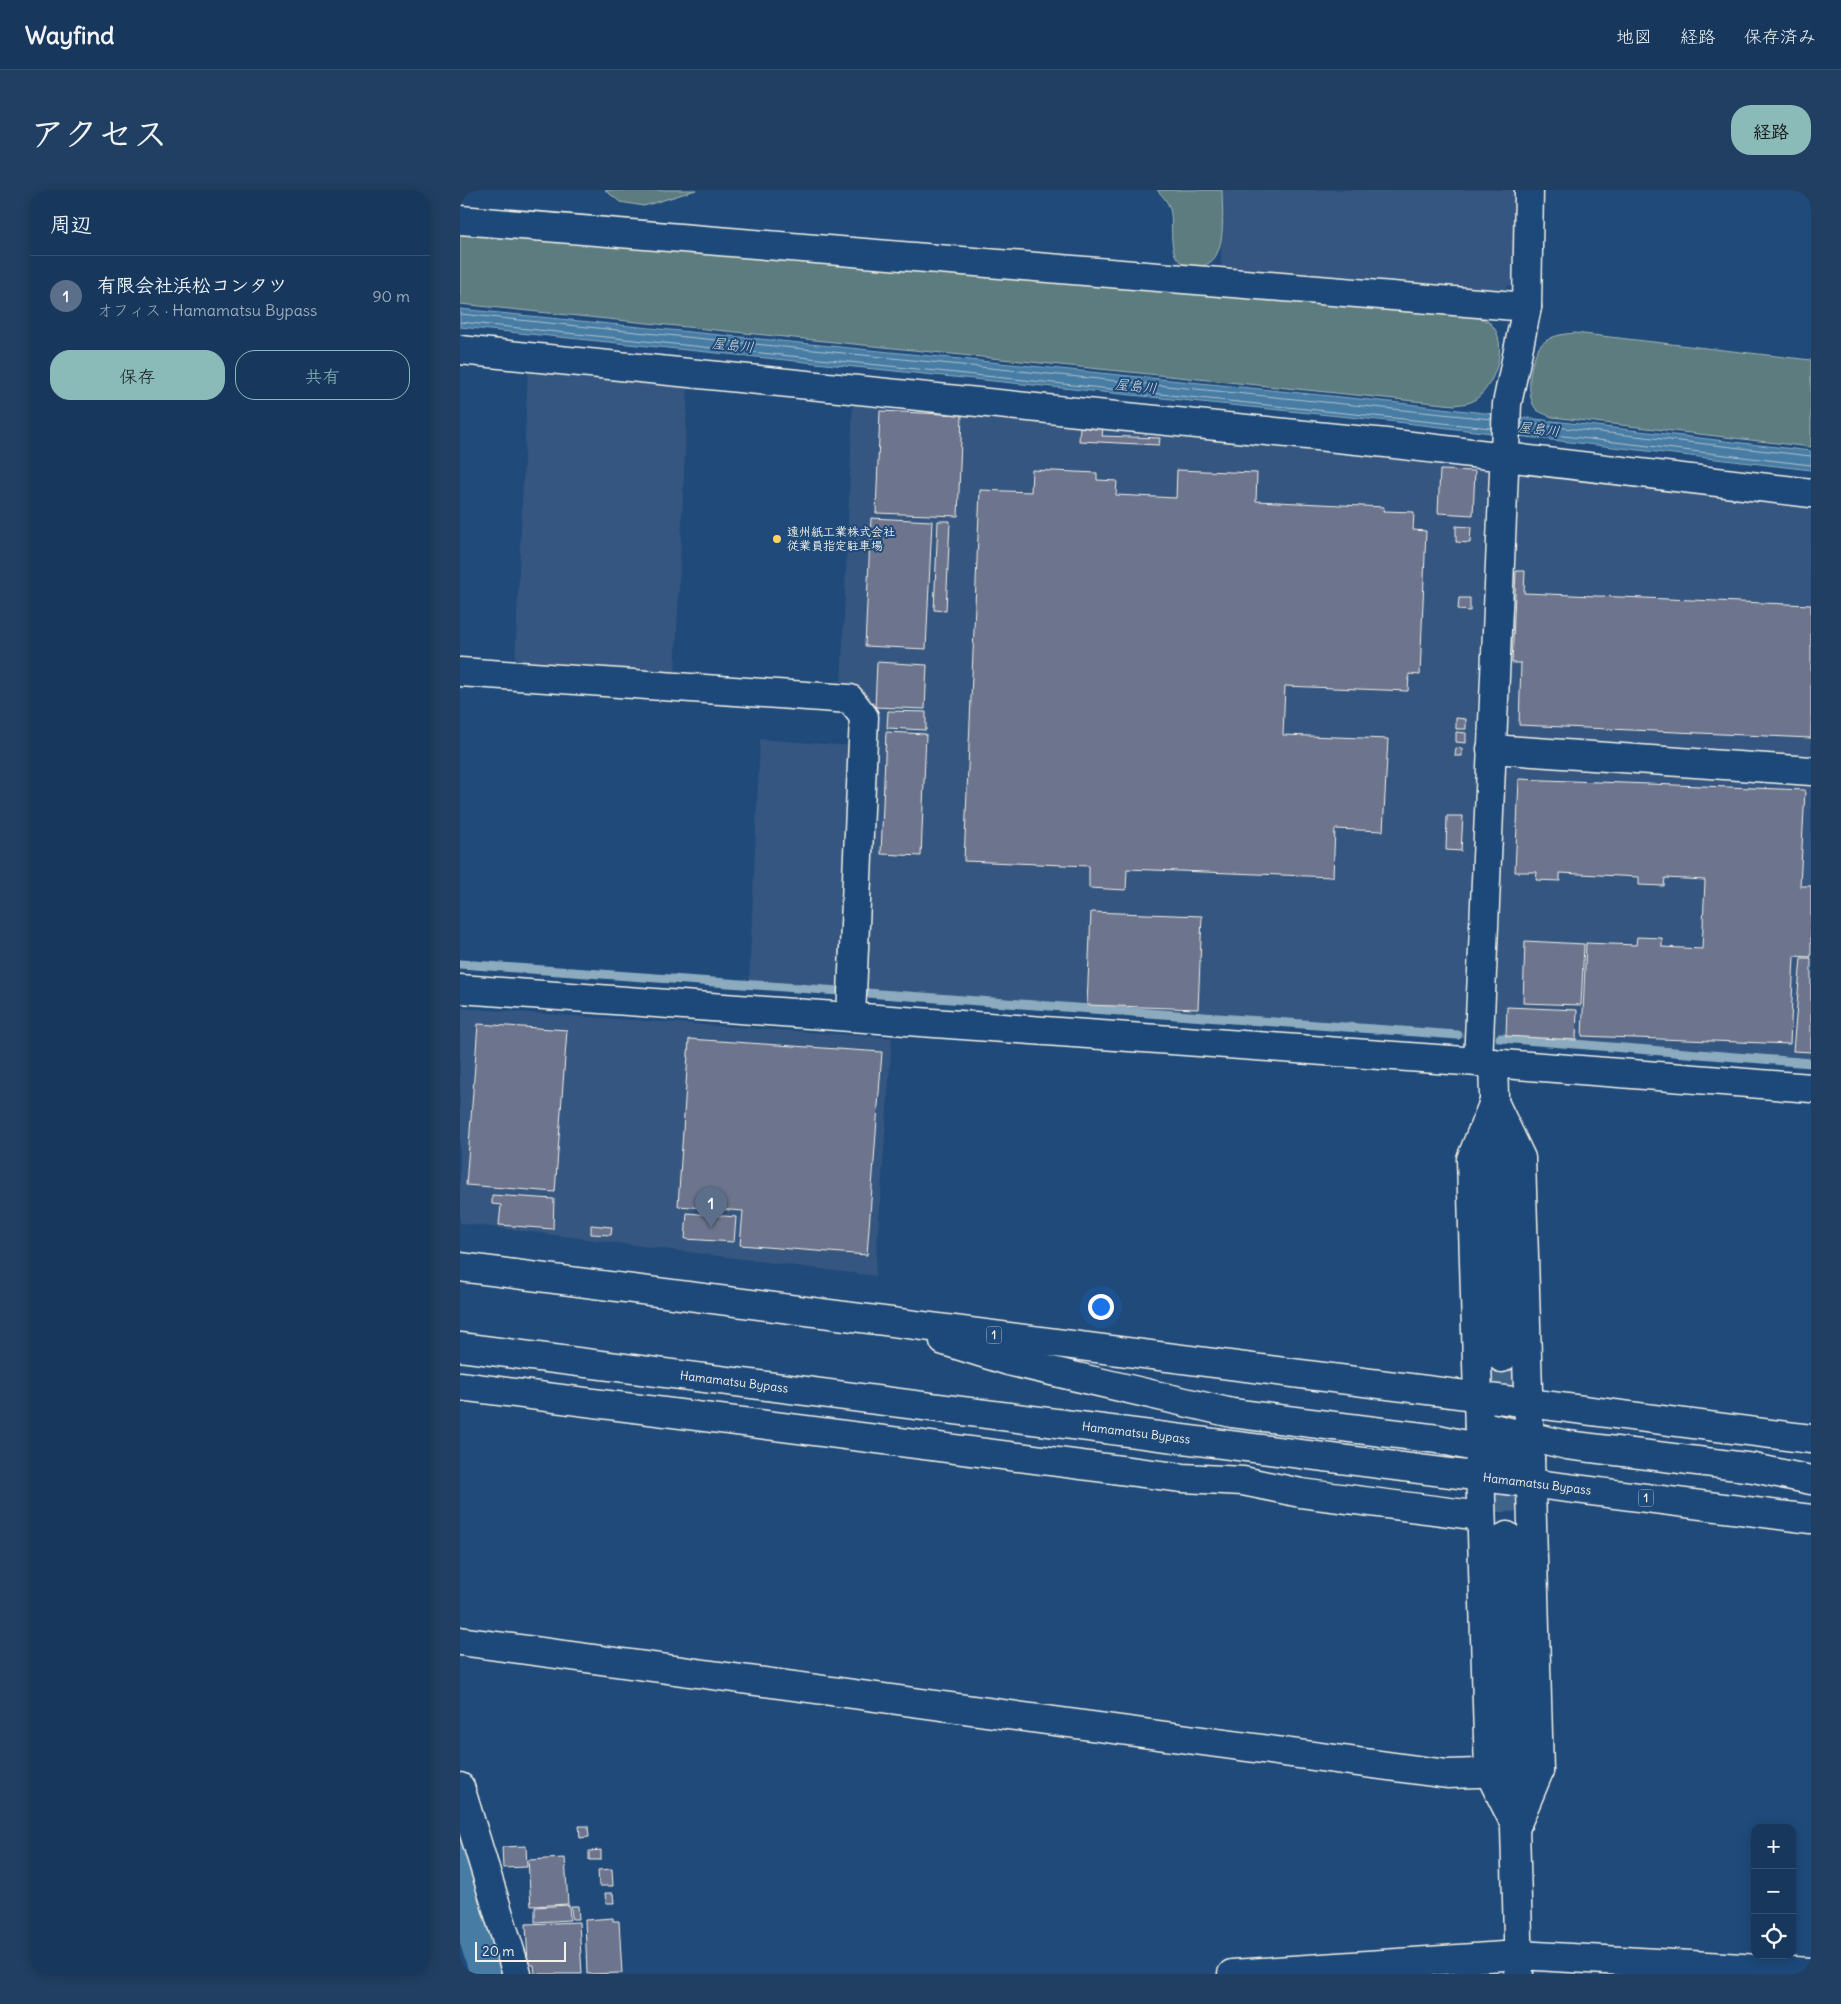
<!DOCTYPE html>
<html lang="ja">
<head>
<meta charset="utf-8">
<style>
  :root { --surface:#17385c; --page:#203f62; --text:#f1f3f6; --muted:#9eacbb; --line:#365272; --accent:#8bbbb9 }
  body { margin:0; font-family:Delius,"Klee One",sans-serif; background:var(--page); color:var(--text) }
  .controls { position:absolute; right:15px; bottom:15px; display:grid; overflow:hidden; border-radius:10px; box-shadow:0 2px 12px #0003 }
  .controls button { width:45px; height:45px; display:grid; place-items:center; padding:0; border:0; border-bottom:1px solid var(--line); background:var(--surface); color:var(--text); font:25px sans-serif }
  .scale { position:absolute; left:15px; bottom:12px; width:91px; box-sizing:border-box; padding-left:5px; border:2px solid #f4f1e8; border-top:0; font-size:14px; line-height:18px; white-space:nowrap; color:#f4f1e8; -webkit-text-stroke:4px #1f4a7a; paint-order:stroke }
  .you { position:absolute; left:640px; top:1116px; width:18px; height:18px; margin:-12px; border:4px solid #fff; border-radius:50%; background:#1a73e8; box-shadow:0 0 0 8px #1a73e833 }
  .badge { display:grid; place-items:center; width:32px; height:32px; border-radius:50%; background:var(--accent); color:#fff; font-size:16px; font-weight:700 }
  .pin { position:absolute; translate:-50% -41px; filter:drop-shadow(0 1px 2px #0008) }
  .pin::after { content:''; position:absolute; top:26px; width:18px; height:15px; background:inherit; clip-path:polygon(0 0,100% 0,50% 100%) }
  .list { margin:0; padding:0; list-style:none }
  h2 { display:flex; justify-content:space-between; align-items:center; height:65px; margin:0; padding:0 20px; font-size:21px }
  h2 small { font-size:16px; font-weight:400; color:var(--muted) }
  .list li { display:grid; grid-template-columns:32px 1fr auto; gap:15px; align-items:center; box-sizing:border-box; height:80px; padding:0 20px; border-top:1px solid var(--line) }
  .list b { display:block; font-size:19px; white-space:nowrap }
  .list p { margin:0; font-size:16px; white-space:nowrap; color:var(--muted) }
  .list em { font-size:16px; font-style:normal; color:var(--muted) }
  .actions { display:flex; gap:10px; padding:15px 20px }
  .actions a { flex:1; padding:11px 0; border:1px solid var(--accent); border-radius:20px; text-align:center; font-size:18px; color:var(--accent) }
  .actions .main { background:var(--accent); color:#111 }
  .icon { flex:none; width:28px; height:28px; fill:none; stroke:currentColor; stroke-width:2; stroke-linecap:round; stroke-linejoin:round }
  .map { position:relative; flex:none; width:1351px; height:1784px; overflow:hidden; border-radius:20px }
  header { display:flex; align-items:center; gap:30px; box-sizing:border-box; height:70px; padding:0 25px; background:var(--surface); border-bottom:1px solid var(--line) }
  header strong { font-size:24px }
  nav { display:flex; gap:28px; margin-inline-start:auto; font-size:18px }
  .intro { display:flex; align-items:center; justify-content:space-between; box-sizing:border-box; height:120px; padding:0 30px }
  h1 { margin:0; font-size:35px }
  .button { padding:12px 22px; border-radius:20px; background:var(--accent); color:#111; font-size:18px; font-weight:700 }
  main { display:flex; gap:30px; padding:0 30px }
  aside { flex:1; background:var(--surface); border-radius:20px; box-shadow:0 2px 12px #0003 }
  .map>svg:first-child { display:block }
  .built { fill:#365780 }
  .green { fill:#5b7c80; stroke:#a8b6b4 }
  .water { fill:#477ca4; stroke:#8cabbf }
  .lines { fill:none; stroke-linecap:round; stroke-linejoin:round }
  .shore { stroke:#afc2cd; stroke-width:1 }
  .stream { stroke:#8cabbf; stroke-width:9 }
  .river { stroke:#477ca4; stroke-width:55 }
  .building { fill:#6d758e; stroke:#f4f1e8 }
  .street-tunnel { stroke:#3f638a; stroke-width:28; stroke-dasharray:28 14; stroke-linecap:butt }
  .street-casing { stroke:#f4f1e8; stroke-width:31 }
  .secondary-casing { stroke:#f4f1e8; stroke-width:31 }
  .highway-casing { stroke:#f4f1e8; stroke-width:31 }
  .street { stroke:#1f4a7a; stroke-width:28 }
  .secondary { stroke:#1f4a7a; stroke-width:28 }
  .highway { stroke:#1f4a7a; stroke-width:28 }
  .poi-dot { fill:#ffd166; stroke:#1f4a7a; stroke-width:2 }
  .labels { text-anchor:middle; stroke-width:4; stroke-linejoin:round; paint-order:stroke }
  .shield { fill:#1f4a7a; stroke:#b4bfc7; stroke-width:1 }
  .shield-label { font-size:11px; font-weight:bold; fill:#f4f1e8 }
  .poi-label { font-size:12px; font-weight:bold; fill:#f4f1e8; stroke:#1f4a7a; text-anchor:start }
  .street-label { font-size:12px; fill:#f4f1e8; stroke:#1f4a7a }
  .water-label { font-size:14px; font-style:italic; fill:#dadfde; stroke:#1f4a7a }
</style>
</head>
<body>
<header>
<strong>Wayfind</strong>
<nav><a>地図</a><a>経路</a><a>保存済み</a></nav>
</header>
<div class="intro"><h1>アクセス</h1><a class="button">経路</a></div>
<main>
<aside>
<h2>周辺<small></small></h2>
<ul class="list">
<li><span class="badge" style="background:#5c6f8a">1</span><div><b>有限会社浜松コンタツ</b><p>オフィス · Hamamatsu Bypass</p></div><em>90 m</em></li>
</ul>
<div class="actions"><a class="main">保存</a><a>共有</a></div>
</aside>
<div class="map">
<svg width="1351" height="1784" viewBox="0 0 1351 1784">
  <rect width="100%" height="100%" fill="#1f4a7a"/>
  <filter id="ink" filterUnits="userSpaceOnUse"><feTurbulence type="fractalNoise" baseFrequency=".02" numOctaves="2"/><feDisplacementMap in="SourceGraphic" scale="10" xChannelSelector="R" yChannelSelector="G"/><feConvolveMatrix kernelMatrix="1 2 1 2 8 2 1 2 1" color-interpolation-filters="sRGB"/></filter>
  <g filter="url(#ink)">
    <!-- built -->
    <g class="built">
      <path d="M762,0H1055L1054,91L1042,101L761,79Z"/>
      <path d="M68,178L228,194L215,486L55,474Z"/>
      <path d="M393,211L1028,277L1003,844L404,801L416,520L398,499L381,497Z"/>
      <path d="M1060,280L1351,314V570L1057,550L1048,540Z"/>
      <path d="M300,549L391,556L381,799L289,793Z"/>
      <path d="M1056,572L1351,593V871L1035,846L1046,581Z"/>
      <path d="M0,818L432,848L415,1086L0,1033Z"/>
    </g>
    <!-- green -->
    <g class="green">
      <path d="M145,0H236L184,16L160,12Z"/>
      <path d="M697,0H762C762,19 767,62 749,73C742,77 738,77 730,76C704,71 715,37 710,19C708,12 702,5 697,0Z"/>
      <path d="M0,44L1016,127C1020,129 1027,130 1030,133C1051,152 1034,199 1013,211C1008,214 1000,214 994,215L0,114Z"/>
      <path d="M1115,143L1351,170V257L1092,227C1088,225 1081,223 1077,220C1064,208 1070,165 1082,154C1092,145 1103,144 1115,143Z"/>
    </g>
    <!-- water -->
    <path class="water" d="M0,119L930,212L1351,261V280L928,231L0,137Z"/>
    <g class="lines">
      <!-- shore -->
      <g class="shore">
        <path d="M0,124L1031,229"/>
        <path d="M0,132L1031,238"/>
        <path d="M1061,233L1351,266"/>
        <path d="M1061,241L1351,275"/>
      </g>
      <!-- stream -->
      <g class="stream">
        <path d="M0,774L379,801"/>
        <path d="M406,803L998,845"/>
        <path d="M1040,848L1351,873"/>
      </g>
      <!-- river -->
      <path class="river" d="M0,1659L38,1784"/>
    </g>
    <!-- building -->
    <g class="building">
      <path d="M420,221L502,225L498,326L416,323Z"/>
      <path d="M620,237L643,238L642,246L700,248L699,255L619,251Z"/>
      <path d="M572,280L637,283V290L657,291L656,305L716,308L717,280L797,283L796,311L924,317L923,321L954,322L953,340L966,341L960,485L949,484L948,501L825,496L823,545L928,549L923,641L875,639L873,687L667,679L666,700L629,698V676L504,671L520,300L571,302Z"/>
      <path d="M980,280L1015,281L1013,325L978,323Z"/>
      <path d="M411,328L472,331L466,459L405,456Z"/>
      <path d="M478,331H490L486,421L474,420Z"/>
      <path d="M996,336L1011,337L1010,353L996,352Z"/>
      <path d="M1056,381H1065L1064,403L1351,415V548L1059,535L1061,473H1052Z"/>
      <path d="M999,408H1010V421L998,420Z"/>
      <path d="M417,472L467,475L465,519L415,517Z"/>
      <path d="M428,521L466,522V540L427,538Z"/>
      <path d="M996,528L1006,529V539H996Z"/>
      <path d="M426,542L466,544L461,666L421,664Z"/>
      <path d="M996,542L1006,543V553L996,552Z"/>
      <path d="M996,558L1002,559V566H995Z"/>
      <path d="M1059,589L1345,600L1340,696H1351V767L1334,766L1330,854L1122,846L1126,753L1176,755L1177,747L1202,748V757L1242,759L1245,690L1205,688L1204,696L1179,695V687L1100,683V691L1076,690L1077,682H1055Z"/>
      <path d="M987,626H1003L1001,661L986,660Z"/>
      <path d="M631,722L742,726L738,819L627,815Z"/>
      <path d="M1065,751L1124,754L1121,815L1063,813Z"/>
      <path d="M1341,768H1351V862L1333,861Z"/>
      <path d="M1047,817L1117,820L1116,850L1046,846Z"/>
      <path d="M18,834L107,840L95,1002L6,995Z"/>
      <path d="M229,849L422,862L407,1065L280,1055L283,1021L218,1016Z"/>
      <path d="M32,1005L94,1009L93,1039L39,1035L41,1015L32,1014Z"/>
      <path d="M227,1023L276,1027L274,1052L225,1049Z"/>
      <path d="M131,1035L152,1037L151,1045L131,1044Z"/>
      <path d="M119,1636H128L129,1647L120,1648Z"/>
      <path d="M66,1656L67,1677L43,1678L42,1657Z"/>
      <path d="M141,1660V1670H129V1661Z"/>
      <path d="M105,1668L108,1714L71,1716L68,1670Z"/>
      <path d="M152,1679L153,1696H139L138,1680Z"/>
      <path d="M145,1703H153L154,1713H146Z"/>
      <path d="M109,1715L110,1730L75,1732V1717Z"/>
      <path d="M111,1716H118L119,1729H112Z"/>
      <path d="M153,1728V1731H159L162,1783L127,1784L125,1730Z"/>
      <path d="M119,1732L122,1784H75L74,1775H68L66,1734Z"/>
    </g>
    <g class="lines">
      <!-- street-tunnel -->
      <path class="street-tunnel" d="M1042,1168L1047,1346"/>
      <!-- street casing -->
      <g class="street-casing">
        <g id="street">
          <path d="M0,30L1067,117"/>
          <path d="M0,160L926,253L1351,303"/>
          <path d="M0,482L390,509L404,527L391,827"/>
          <path d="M1031,559L1351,581"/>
          <path d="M1018,872L1047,214L1067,117L1069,0"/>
          <path d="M1033,873L1042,1168"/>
          <path d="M1034,912L1061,968L1072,1333L1079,1581L1056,1636"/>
          <path d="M1034,912L1011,969L1029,1582L1056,1636"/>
          <path d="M0,1196L723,1288L783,1291L841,1303L1021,1326"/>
          <path d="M1047,1346L1059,1783"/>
          <path d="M0,1451L987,1584L1079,1581"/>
          <path d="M0,1597L57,1784"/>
          <path d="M772,1784L1059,1765L1351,1782"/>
        </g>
      </g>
      <!-- secondary casing -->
      <g class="secondary-casing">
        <path id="secondary" d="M0,799L1018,872L1351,898"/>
      </g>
      <!-- highway casing -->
      <g class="highway-casing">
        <g id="highway">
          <path d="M0,1077L1351,1249"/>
          <path d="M484,1151L548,1171L772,1223L978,1249L1070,1269"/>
          <path d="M0,1157L1351,1329"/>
          <path d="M1019,1235L1107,1255L1294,1278L1351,1290"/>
        </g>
      </g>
      <!-- street -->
      <use href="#street" class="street"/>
      <!-- secondary -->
      <use href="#secondary" class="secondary"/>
      <!-- highway -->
      <use href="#highway" class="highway"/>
    </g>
  </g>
  <!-- markers -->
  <circle class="poi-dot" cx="317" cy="349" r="5"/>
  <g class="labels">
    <!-- shield labels -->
    <g class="shield">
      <rect x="526.5" y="1136.5" width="15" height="17" rx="4"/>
      <rect x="1178.5" y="1299.5" width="15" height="17" rx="4"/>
    </g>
    <g class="shield-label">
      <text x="534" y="1149">1</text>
      <text x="1186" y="1312">1</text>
    </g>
    <!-- poi labels -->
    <g class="poi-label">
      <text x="327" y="346">遠州紙工業株式会社<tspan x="327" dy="14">従業員指定駐車場</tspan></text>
    </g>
    <!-- street labels -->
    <g class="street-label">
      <text transform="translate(274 1192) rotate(7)" y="4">Hamamatsu Bypass</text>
      <text transform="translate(676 1243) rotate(7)" y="4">Hamamatsu Bypass</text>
      <text transform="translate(1077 1294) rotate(7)" y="4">Hamamatsu Bypass</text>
    </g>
    <!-- water labels -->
    <g class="water-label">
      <text transform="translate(273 155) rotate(6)" y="5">屋島川</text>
      <text transform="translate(676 196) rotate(6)" y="5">屋島川</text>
      <text transform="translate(1079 239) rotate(7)" y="5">屋島川</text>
    </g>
  </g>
</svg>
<div class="controls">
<button>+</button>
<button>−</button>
<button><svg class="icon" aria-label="locate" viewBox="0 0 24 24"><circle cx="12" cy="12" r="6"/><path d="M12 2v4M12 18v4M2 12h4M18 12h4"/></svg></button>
</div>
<div class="scale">20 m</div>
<div class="you"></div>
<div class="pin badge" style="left:251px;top:1038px;background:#5c6f8a">1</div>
</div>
</main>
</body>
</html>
